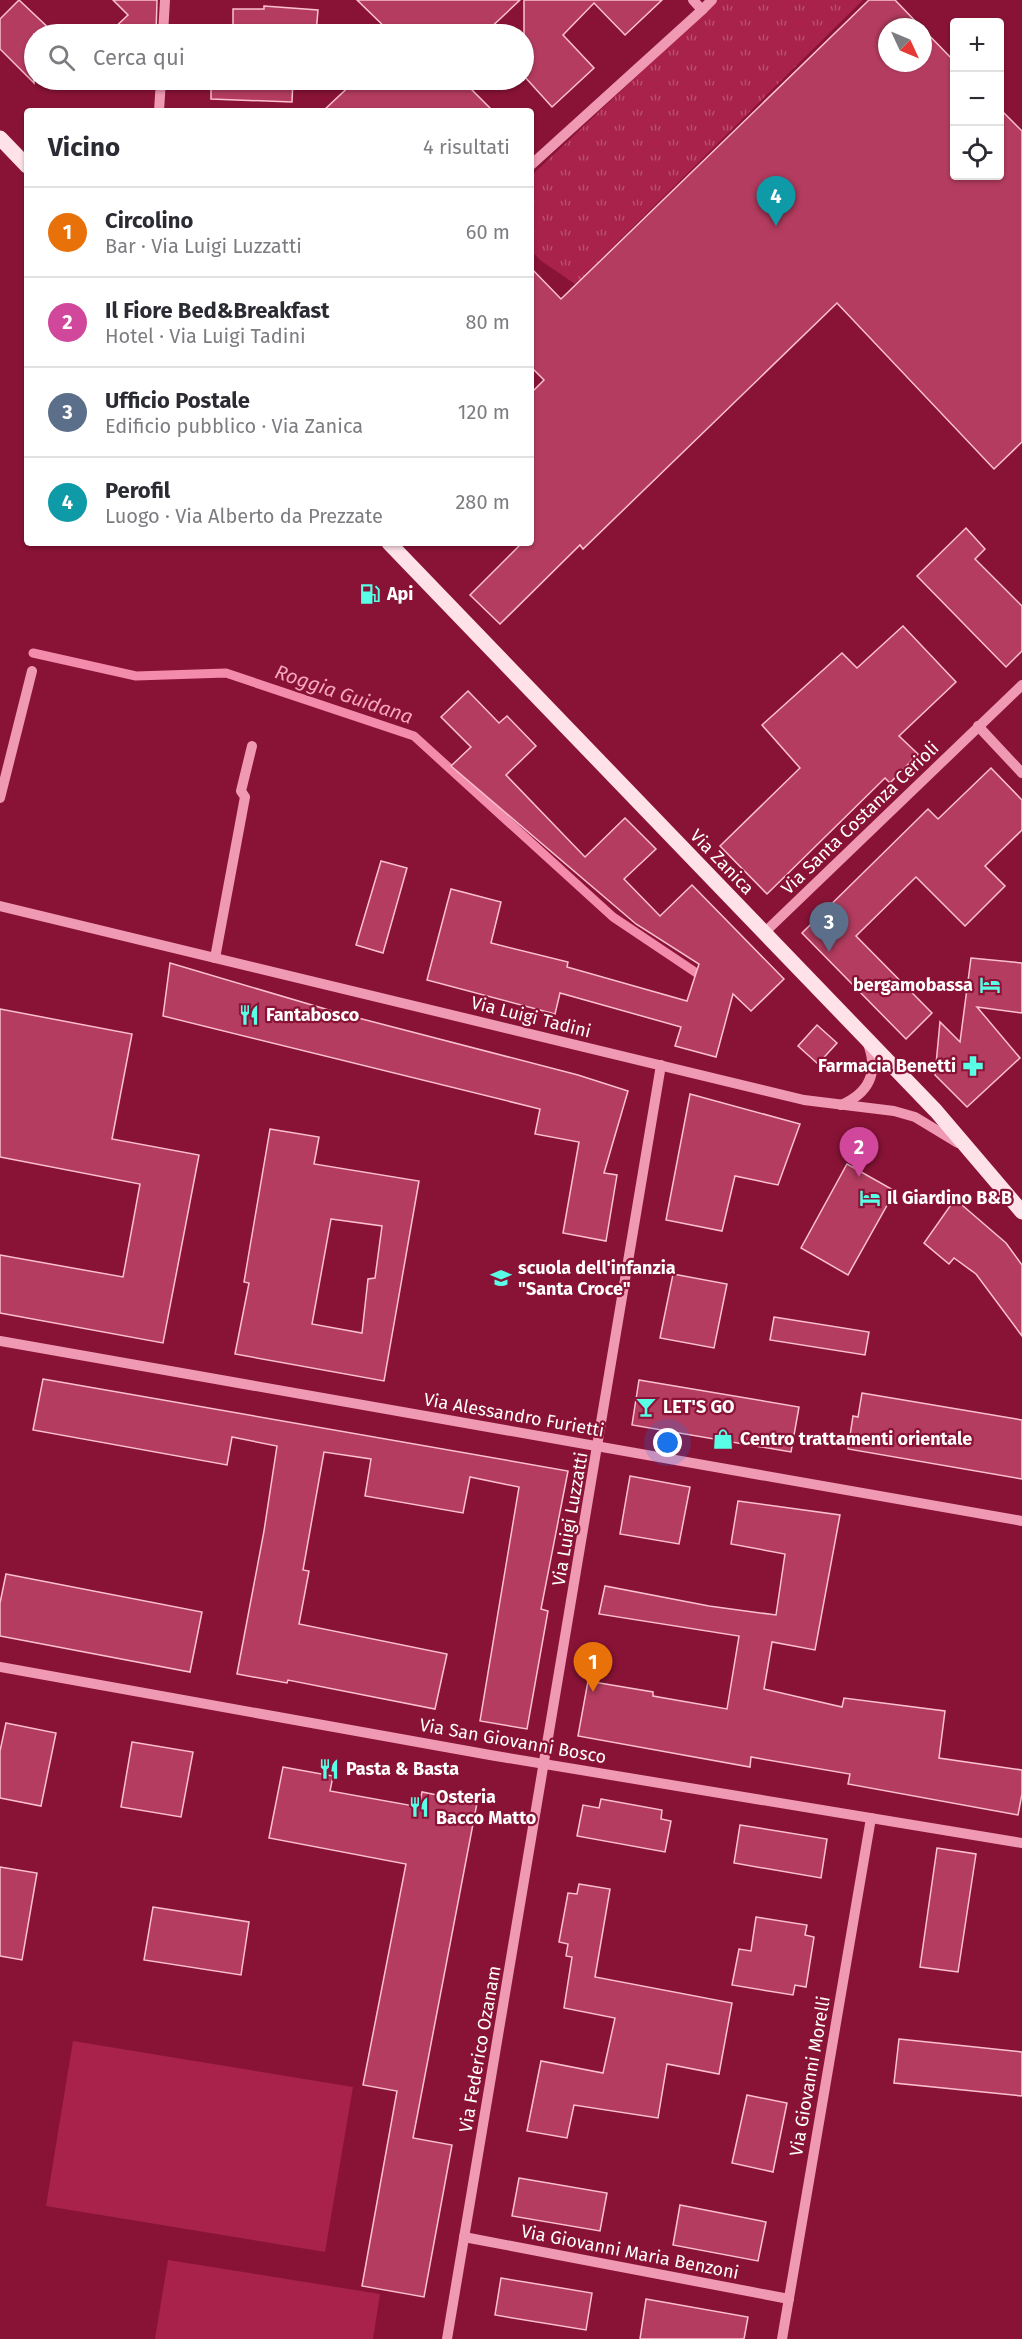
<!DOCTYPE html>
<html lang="it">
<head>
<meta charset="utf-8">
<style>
  :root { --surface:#fff; --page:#f2f2f3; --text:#2b2b33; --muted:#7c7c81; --line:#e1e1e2; --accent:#3f8a84 }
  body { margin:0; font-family:"Fira Sans",sans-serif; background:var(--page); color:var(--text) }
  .controls { position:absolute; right:18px; top:18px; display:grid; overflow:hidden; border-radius:6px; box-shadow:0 2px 4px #0004 }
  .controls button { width:54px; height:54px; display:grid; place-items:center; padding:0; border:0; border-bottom:2px solid var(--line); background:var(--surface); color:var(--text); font:30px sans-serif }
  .compass { position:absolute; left:878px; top:18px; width:54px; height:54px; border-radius:50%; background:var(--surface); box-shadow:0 2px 4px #0004; rotate:134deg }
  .you { position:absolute; left:668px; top:1443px; width:21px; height:21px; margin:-15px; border:4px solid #fff; border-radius:50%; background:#1a73e8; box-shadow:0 0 0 9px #1a73e833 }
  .badge { display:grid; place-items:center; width:39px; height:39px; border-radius:50%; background:var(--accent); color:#fff; font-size:20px; font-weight:700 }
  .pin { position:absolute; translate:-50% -50px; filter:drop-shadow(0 2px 3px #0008) }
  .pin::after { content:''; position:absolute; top:32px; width:21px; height:18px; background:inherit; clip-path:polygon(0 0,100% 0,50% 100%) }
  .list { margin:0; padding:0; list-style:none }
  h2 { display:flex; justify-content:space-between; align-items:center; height:78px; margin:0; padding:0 24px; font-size:26px }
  h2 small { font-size:20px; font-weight:400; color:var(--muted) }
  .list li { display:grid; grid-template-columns:39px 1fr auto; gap:18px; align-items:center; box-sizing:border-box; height:90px; padding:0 24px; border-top:2px solid var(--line) }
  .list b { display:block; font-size:22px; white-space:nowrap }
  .list p { margin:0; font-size:20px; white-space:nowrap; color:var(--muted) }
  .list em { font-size:20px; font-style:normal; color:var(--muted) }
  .icon { flex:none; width:33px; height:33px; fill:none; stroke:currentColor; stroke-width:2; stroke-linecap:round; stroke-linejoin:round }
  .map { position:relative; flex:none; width:1022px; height:2339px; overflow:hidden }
  .search { position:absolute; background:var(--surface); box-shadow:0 2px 4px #0004; left:24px; top:24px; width:510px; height:66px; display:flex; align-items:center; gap:15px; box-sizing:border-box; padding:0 21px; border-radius:33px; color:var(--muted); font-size:22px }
  .panel { position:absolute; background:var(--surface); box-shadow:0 2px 4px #0004; left:24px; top:108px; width:510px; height:438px; border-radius:6px }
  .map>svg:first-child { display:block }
  .grass { fill:url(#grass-tufts) }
  .pitch { fill:#a8224b }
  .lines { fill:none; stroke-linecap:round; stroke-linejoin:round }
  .stream { stroke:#f38bad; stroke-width:9 }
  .building { fill:#b33c60; stroke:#fcc0d2; stroke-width:1.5; fill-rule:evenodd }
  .minor { stroke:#f099b4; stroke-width:10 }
  .major { stroke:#ffe2e9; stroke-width:15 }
  .labels { text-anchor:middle; stroke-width:4.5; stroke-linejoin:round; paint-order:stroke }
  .poi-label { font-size:18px; font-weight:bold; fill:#fff; stroke:#891336; text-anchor:start }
  .street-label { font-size:18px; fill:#fff; stroke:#891336 }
  .water-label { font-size:20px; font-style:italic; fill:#f7a5bf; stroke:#891336 }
</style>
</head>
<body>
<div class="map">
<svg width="1022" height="2339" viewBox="0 0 1022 2339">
  <defs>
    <pattern id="grass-tufts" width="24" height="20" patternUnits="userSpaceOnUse" patternTransform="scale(1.5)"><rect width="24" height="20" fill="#a8224b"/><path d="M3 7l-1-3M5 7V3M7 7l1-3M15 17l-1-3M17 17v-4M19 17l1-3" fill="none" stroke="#b94e6f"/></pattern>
  </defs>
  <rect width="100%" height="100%" fill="#891336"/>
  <!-- grass -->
  <path class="grass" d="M717,0H863L575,284L540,260L531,250V176Z"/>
  <!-- pitch -->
  <g class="pitch">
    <path d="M73,2041L353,2087L325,2252L46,2206Z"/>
    <path d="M168,2260L380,2294L373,2339H155Z"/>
  </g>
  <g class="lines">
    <!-- stream -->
    <path class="stream" d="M33,653L136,676L226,673L414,736L613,917L704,978"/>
  </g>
  <!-- building -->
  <g class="building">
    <path d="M19,0L55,34H34V83L0,49V19Z"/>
    <path d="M113,0H157L156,34H108L128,15Z"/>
    <path d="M357,0H520L484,34H392Z"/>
    <path d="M524,0H662L625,35L594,3L563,35L594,68L552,107L524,76Z"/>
    <path d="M869,0H895L921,27H887V63H923V29L954,61V176H999V108L1022,131V442L994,469L837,303L583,549L580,545L500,624L470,595L522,543H531V393L544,380L531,367V268L561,299Z"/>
    <path d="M264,6L318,10L316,34H233V9H264Z"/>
    <path d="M211,80H293L292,102L211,99Z"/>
    <path d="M356,80H462L493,111H323Z"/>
    <path d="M966,528L985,549L975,559L1022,606V651L1006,667L917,576Z"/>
    <path d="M903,626L956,682L899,736L918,754L890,783L885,778L767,894L720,846L800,768L762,725L842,653L857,668Z"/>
    <path d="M468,691L499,723L507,716L536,746L506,775L585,857L625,818L656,849L624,879L660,916L692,885L784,979L751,1011L733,994L716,1057L675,1046L681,1027L560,993L555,1014L427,980L451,889L501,902L491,943L568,962L567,967L687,1001L699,964L636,924L451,766L471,747L441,717Z"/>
    <path d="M991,768L1022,800V830L985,866L1005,886L965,926L916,877L856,936L932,1013L906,1039L802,933L928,809L938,819Z"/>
    <path d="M381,861L407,868L383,953L356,945Z"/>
    <path d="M971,958L1022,963V1013L977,1007L1020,1058L967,1107L935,1075L940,1022L960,1042Z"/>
    <path d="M170,963L339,1013L578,1075L628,1091L604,1173L617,1175L606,1241L563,1233L579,1142L535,1134L540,1109L163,1016Z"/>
    <path d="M0,1009L132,1034L112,1139L199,1155L163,1343L0,1313V1255L123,1277L140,1184L0,1157Z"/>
    <path d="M817,1025L837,1043L818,1064L798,1046Z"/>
    <path d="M690,1094L800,1124L778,1185L735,1176L722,1231L666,1220Z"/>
    <path d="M270,1129L319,1137L314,1164L419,1181L384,1381L235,1354L249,1283L244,1282ZM331,1219L382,1226L375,1278L368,1279L362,1333L312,1324Z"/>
    <path d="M847,1164L895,1191L848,1275L801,1248Z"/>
    <path d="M955,1199L1006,1243L1022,1265V1336L976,1274L954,1258L949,1264L924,1243Z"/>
    <path d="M673,1274L727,1284L714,1348L660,1338Z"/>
    <path d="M774,1317L869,1332L865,1355L770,1340Z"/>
    <path d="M43,1379L568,1471L541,1609L548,1611L527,1729L480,1721L519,1487L470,1477L463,1513L365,1496L371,1459L324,1452L303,1570L309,1571L299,1624L447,1654L435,1709L288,1680L287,1683L237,1674L264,1531L277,1446L232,1437L227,1465L33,1430Z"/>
    <path d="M639,1380L799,1407L791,1452L632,1425Z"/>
    <path d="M862,1393L1022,1420V1479L848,1449L853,1416L858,1417Z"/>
    <path d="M630,1476L690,1487L679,1544L620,1534Z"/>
    <path d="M738,1501L840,1515L815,1650L772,1642L764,1689L842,1707L844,1698L945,1711L939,1758L1022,1770V1794L1018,1815L848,1784L850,1774L751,1757L750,1767L578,1736L588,1681L653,1692V1696L727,1709L739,1636L599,1614L605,1586L709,1606L776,1615L785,1554L731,1544Z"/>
    <path d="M6,1574L202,1612L190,1672L0,1636V1603Z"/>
    <path d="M6,1723L56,1733L41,1806L0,1798V1751Z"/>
    <path d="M132,1742L193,1752L181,1817L121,1807Z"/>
    <path d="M283,1767L333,1776L330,1791L419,1807L422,1792L477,1803L413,2138L452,2145L424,2297L362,2286L397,2091L363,2085L406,1864L269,1838Z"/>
    <path d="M601,1799L662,1810L661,1819L671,1821L665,1852L577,1836L583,1805L599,1808Z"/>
    <path d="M740,1825L827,1839L821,1878L734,1863Z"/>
    <path d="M937,1848L976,1854L958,1972L920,1967Z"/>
    <path d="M0,1867L37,1873L22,1960L0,1956Z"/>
    <path d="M579,1884L610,1889L595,1977L732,2003L719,2074L667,2064L658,2118L574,2105L567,2138L527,2131L541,2061L603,2073L615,2018L564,2008L572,1957L566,1956L568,1944L559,1942L568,1893L577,1894Z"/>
    <path d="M153,1907L249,1922L241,1975L144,1960Z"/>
    <path d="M756,1917L807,1925L805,1935L814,1937L806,1987L795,1985L793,1995L732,1985L739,1949L751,1951Z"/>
    <path d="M899,2039L1022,2052V2096L894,2083Z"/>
    <path d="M747,2095L787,2103L773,2172L732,2163Z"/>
    <path d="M519,2178L607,2193L600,2231L512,2216Z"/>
    <path d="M680,2205L766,2222L758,2261L673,2245Z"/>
    <path d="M501,2278L592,2293L586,2330L495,2315Z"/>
    <path d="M646,2299L748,2317L744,2339H640Z"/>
  </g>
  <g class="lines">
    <!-- minor -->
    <g class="minor">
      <path d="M702,10L712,0"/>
      <path d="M163,34L165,0"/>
      <path d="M159,111L161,80"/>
      <path d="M531,165L702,10L693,0"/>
      <path d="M978,726L1022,773"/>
      <path d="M0,798L32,671"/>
      <path d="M0,906L804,1100L894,1111L915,1117L958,1143"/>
      <path d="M764,933L1022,685"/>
      <path d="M215,958L245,797L241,791L252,746"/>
      <path d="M841,1105C869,1093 879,1073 868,1044"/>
      <path d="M0,1341L1022,1521"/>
      <path d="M0,1667L490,1755L1022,1843"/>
      <path d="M464,2237L789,2299"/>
      <path d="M447,2339L661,1065"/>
      <path d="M782,2339L871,1818"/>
    </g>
    <!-- major -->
    <g class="major">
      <path d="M0,138L27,166"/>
      <path d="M389,543L936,1111L1022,1212"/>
    </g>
  </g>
  <!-- icons -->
  <defs>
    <g id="fuel-bare" transform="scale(1.62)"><path d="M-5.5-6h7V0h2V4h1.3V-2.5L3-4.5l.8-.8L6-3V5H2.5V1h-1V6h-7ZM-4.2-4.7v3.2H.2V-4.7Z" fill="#58ffe6" stroke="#891336" stroke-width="2.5" paint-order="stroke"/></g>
    <g id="hotel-bare" transform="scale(1.62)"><path d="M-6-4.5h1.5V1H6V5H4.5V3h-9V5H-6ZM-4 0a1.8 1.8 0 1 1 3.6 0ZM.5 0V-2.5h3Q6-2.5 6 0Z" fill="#58ffe6" stroke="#891336" stroke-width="2.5" paint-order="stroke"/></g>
    <g id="restaurant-bare" transform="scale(1.62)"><path d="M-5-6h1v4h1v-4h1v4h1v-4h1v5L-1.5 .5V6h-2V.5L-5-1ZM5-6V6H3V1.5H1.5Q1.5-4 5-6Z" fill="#58ffe6" stroke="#891336" stroke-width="2.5" paint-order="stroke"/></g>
    <g id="pharmacy-bare" transform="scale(1.62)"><path d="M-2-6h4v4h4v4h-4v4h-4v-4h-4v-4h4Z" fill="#58ffe6" stroke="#891336" stroke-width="2.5" paint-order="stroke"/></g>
    <g id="school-bare" transform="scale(1.62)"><path d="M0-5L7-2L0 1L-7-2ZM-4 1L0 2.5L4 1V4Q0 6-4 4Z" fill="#58ffe6" stroke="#891336" stroke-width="2.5" paint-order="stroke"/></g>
    <g id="bar-bare" transform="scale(1.62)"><path d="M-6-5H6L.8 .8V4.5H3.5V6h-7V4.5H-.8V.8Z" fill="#58ffe6" stroke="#891336" stroke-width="2.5" paint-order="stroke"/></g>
    <g id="shop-bare" transform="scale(1.62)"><path d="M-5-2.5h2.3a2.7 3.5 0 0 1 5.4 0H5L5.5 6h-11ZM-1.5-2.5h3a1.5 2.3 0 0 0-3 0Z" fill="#58ffe6" stroke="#891336" stroke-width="2.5" paint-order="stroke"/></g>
  </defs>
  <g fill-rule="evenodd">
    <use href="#fuel-bare" x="370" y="594"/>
    <use href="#hotel-bare" x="990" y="985"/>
    <use href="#restaurant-bare" x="249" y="1015"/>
    <use href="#pharmacy-bare" x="973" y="1066"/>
    <use href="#hotel-bare" x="870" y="1198"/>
    <use href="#school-bare" x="501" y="1278"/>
    <use href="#bar-bare" x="646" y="1407"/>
    <use href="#shop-bare" x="723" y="1439"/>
    <use href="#restaurant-bare" x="329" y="1769"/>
    <use href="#restaurant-bare" x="419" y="1807"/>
  </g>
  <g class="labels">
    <!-- poi labels -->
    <g class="poi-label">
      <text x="387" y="600">Api</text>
      <text x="973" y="991" text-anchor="end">bergamobassa</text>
      <text x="266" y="1021">Fantabosco</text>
      <text x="956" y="1072" text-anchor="end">Farmacia Benetti</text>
      <text x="887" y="1204">Il Giardino B&amp;B</text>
      <text x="518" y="1274">scuola dell'infanzia<tspan x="518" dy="21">"Santa Croce"</tspan></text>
      <text x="663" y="1413">LET'S GO</text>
      <text x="740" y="1445">Centro trattamenti orientale</text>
      <text x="346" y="1775">Pasta &amp; Basta</text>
      <text x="436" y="1803">Osteria<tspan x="436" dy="21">Bacco Matto</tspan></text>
    </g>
    <!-- street labels -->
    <g class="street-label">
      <text transform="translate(860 818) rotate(-44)" y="6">Via Santa Costanza Cerioli</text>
      <text transform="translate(722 862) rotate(46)" y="6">Via Zanica</text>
      <text transform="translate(531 1017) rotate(14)" y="6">Via Luigi Tadini</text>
      <text transform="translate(514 1415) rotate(10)" y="6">Via Alessandro Furietti</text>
      <text transform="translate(570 1519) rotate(-80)" y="6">Via Luigi Luzzatti</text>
      <text transform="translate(513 1741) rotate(10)" y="6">Via San Giovanni Bosco</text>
      <text transform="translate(480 2049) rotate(-80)" y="6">Via Federico Ozanam</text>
      <text transform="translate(810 2076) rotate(-80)" y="6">Via Giovanni Morelli</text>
      <text transform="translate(630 2252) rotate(11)" y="6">Via Giovanni Maria Benzoni</text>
    </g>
    <!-- water labels -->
    <g class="water-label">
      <text transform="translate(344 694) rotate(19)" y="7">Roggia Guidana</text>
    </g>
  </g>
</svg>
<div class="controls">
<button>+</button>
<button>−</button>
<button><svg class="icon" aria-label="locate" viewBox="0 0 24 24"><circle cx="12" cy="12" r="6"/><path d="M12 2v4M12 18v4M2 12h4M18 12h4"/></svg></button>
</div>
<svg class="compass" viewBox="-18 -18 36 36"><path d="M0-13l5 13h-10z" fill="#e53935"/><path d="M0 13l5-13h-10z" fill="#7c7c81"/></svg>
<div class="you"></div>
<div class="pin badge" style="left:593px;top:1692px;background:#e8710a">1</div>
<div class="pin badge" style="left:859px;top:1177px;background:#d1479c">2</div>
<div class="pin badge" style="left:829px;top:952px;background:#5c6f8a">3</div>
<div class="pin badge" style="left:776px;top:226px;background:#0f9aa8">4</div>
<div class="search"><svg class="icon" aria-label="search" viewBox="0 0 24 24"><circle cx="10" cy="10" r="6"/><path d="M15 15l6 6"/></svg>Cerca qui</div>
<section class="panel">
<h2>Vicino<small>4 risultati</small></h2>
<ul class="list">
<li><span class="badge" style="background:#e8710a">1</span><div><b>Circolino</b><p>Bar · Via Luigi Luzzatti</p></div><em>60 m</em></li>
<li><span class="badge" style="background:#d1479c">2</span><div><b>Il Fiore Bed&amp;Breakfast</b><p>Hotel · Via Luigi Tadini</p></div><em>80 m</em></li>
<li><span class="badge" style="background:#5c6f8a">3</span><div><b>Ufficio Postale</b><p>Edificio pubblico · Via Zanica</p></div><em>120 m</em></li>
<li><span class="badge" style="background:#0f9aa8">4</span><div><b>Perofil</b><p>Luogo · Via Alberto da Prezzate</p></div><em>280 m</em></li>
</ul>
</section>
</div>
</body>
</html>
